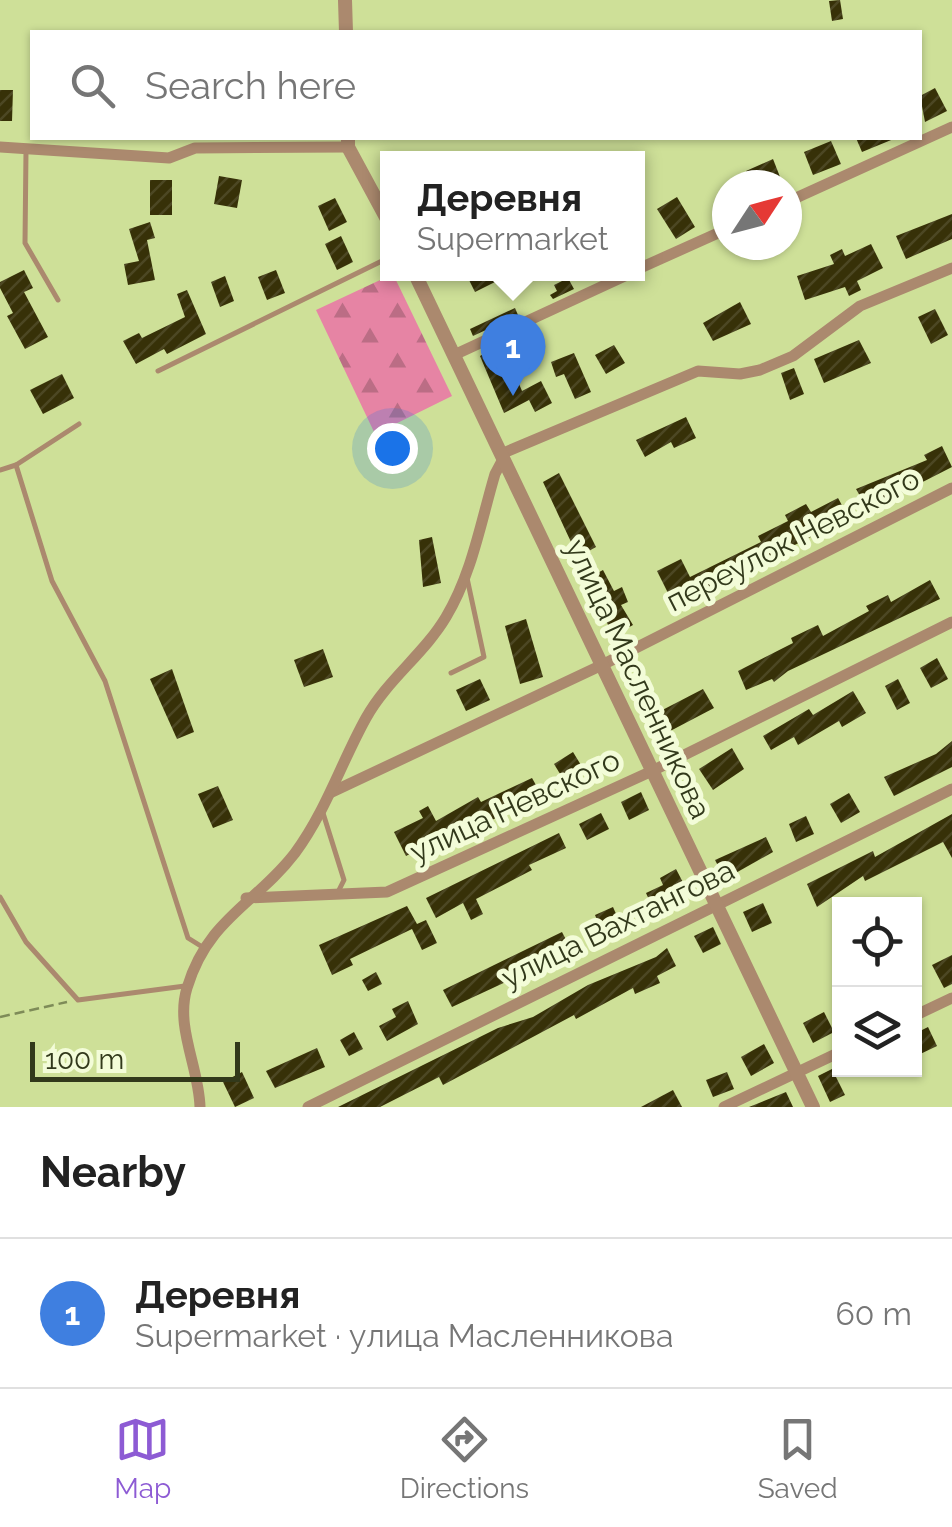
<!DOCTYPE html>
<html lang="en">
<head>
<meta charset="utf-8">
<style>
  :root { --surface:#fff; --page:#f6f6f6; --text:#222; --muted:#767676; --line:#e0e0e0; --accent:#8d5bd4 }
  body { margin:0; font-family:Raleway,sans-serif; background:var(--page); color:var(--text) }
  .controls { position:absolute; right:30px; bottom:30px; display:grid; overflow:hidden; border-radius:0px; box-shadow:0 2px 8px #0004 }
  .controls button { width:90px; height:90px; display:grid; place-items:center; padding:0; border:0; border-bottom:2px solid var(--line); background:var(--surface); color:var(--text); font:50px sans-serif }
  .compass { position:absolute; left:712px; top:170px; width:90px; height:90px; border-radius:50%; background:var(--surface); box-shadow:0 2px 8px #0004; rotate:54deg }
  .scale { position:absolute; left:30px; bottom:25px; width:210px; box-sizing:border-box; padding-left:10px; border:5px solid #32391b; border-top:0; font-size:28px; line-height:35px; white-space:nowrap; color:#32391b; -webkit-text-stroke:8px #f3fcd8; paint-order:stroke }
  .you { position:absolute; left:392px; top:448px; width:35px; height:35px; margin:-25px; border:8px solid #fff; border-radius:50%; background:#1a73e8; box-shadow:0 0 0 15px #1a73e833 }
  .badge { display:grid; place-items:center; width:65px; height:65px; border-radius:50%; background:var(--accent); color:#fff; font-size:32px; font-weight:700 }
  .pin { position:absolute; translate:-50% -82px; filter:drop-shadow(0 2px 5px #0008) }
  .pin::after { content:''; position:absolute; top:52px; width:35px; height:30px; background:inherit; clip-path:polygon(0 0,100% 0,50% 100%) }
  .popup { position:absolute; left:380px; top:151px; width:265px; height:130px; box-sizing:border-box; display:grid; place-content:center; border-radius:0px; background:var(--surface); filter:drop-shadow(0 2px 8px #0005); font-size:32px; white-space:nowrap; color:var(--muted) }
  .popup b { font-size:38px; color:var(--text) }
  .popup::after { content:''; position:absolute; left:50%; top:100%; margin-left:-20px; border:20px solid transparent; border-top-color:var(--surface) }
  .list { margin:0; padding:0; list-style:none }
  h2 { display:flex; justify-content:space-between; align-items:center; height:130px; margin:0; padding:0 40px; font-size:42px }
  h2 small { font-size:32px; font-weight:400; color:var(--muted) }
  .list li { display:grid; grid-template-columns:65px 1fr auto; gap:30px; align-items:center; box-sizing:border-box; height:150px; padding:0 40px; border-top:2px solid var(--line) }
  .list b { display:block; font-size:38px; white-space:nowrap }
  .list p { margin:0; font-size:32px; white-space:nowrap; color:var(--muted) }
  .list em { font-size:32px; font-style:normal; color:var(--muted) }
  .icon { flex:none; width:55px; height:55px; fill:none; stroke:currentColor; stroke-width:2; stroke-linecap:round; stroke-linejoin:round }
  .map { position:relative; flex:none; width:952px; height:1107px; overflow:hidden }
  .search { position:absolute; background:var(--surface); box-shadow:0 2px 8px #0004; left:30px; right:30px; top:30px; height:110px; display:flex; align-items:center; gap:25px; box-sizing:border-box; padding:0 35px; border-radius:0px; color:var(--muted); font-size:38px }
  .sheet { height:280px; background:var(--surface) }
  nav { display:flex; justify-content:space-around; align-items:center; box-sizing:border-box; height:140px; border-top:2px solid var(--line); background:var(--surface); font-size:28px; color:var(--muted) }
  nav a { display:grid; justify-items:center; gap:5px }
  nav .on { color:var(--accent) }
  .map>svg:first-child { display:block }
  .forest { fill:url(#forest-firs) }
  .building { fill:url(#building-hatch) }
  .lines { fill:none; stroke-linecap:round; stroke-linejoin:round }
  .path { stroke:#7e8b58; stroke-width:2.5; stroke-dasharray:10 5; stroke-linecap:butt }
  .service { stroke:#ab896e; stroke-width:5 }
  .minor { stroke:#ab896e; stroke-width:11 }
  .tertiary { stroke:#ab896e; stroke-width:14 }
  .labels { text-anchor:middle; stroke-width:10; stroke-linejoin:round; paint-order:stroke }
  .street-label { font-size:30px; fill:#32391b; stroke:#f3fcd8 }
</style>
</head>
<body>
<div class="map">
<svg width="952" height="1107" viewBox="0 0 952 1107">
  <defs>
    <pattern id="forest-firs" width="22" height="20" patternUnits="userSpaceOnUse" patternTransform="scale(2.5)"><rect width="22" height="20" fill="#e684a4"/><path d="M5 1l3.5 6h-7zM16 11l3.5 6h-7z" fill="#bb6d85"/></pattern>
    <pattern id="building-hatch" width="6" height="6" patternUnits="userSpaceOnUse" patternTransform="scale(2.5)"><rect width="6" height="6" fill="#373108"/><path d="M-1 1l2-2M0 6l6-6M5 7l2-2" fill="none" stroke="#4c4723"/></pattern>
  </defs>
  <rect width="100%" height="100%" fill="#cee098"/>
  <!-- forest -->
  <path class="forest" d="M393,274L452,396L375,434L316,310Z"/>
  <!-- building -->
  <g class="building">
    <path d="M840,0L843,19L832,21L829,1Z"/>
    <path d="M935,88L947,111L925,122L920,96Z"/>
    <path d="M0,90H13L12,121H0Z"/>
    <path d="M856,138H896L862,152Z"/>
    <path d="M831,141L841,164L813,175L804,152Z"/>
    <path d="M773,159L782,182L753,185L746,171Z"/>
    <path d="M219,176L242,180L237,208L214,204Z"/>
    <rect x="150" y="180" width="22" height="35"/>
    <path d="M677,197L695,227L676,239L657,209Z"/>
    <path d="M335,198L347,222L329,231L318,206Z"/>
    <path d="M952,214V239L906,259L896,236Z"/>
    <path d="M150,222L155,238L147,240L155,280L128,285L124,264L139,261L129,229Z"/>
    <path d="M341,236L353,262L337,270L325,244Z"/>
    <path d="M871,244L883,268L857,281L861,290L849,296L845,287L805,300L797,276L834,264L830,255L842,249L845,256Z"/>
    <path d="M24,270L33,288L24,292L48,337L25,349L7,316L13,313L0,288V282Z"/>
    <path d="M276,270L285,293L267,300L258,277Z"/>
    <path d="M466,274H511L475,292Z"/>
    <path d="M225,276L234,301L220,307L211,282Z"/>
    <path d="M568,278L574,289L553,299L550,295L557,291L554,285Z"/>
    <path d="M187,290L206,334L167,354L164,349L136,364L123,341L139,333L142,338L185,317L177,294Z"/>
    <path d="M740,302L751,324L713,341L703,323Z"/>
    <path d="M515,308L518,315L473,336L470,329Z"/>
    <path d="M935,309L948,335L931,344L918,317Z"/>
    <path d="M859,340L871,363L824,383L814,359Z"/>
    <path d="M502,343L522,391L541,381L552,403L535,412L529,400L504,413L480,356Z"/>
    <path d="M614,345L625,363L606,374L595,355Z"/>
    <path d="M574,353L591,392L575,399L564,374L556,377L551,362Z"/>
    <path d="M794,368L804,394L790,400L781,373Z"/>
    <path d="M62,374L74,398L43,414L30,390Z"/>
    <path d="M686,417L696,438L674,448L671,442L645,457L636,440Z"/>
    <path d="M942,446L952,467L868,510L856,489L927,460L924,455Z"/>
    <path d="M559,473L596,547L578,557L543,482Z"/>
    <path d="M838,498L849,518L674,605L657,571L681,559L690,577L761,542L758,536L788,521L785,515L806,504L811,512Z"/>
    <path d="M432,537L441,583L423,587L419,540Z"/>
    <path d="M603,570L614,591L622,587L628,602L621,605L633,625L613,636L594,594L590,596L582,581Z"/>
    <path d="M930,580L940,599L788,671L774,682L772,679L746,690L738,671L793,643L791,638L818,625L823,636L869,611L866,606L888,595L891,602Z"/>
    <path d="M526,619L543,677L520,684L505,626Z"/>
    <path d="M323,649L333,677L304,687L294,660Z"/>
    <path d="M937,658L948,679L931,688L920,668Z"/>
    <path d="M172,669L194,732L177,739L150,679Z"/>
    <path d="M480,679L490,700L466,711L456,690Z"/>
    <path d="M898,679L910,703L897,710L885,686Z"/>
    <path d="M703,689L714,708L655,739L645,719Z"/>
    <path d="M853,691L866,713L842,727L839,721L798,745L794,737L771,750L763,736L809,709L813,715Z"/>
    <path d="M952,741V767L894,796L884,777L936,754Z"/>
    <path d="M732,748L744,769L713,790L699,769Z"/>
    <path d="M573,752L584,770L565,782L554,764Z"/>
    <path d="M532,778L541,794L439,848L435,841L406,856L394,832L423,818L419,811L428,806L436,821L478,797L481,802Z"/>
    <path d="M218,786L233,820L213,828L198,794Z"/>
    <path d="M641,792L649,810L629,820L621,802Z"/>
    <path d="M849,793L860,812L841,823L830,804Z"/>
    <path d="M601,813L609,829L587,840L579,824Z"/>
    <path d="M952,814V858L943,842L865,881L863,876L817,907L807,884L873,851L875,857Z"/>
    <path d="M806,816L814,834L796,842L789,824Z"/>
    <path d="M559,833L566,848L529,865L532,870L476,899L483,914L471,920L463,903L436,918L426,898Z"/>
    <path d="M766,837L773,852L725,879L715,860Z"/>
    <path d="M676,869L689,894L654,911L646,893L663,885L660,878Z"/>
    <path d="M763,903L772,923L752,932L743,912Z"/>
    <path d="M407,906L417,924L426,920L437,943L422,950L412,929L350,959L353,965L332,975L319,945Z"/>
    <path d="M613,907L621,925L603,934L595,915Z"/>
    <path d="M713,927L721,944L703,953L694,936Z"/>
    <path d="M562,932L572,951L452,1007L443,990Z"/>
    <path d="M667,948L676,966L657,976L660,983L635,994L633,988L576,1019L574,1015L443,1085L439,1077L380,1107H338L498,1028L533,1017L588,985L656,957Z"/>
    <path d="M952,955V984L944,988L932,965Z"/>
    <path d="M376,972L382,984L368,991L362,980Z"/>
    <path d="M408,1001L418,1024L387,1041L379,1026L396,1017L392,1009Z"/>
    <path d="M824,1012L834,1032L813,1043L803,1023Z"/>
    <path d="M928,1027L937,1046L914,1057V1034Z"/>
    <path d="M354,1032L363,1049L349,1056L340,1040Z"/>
    <path d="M764,1044L774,1063L751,1076L741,1057Z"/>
    <path d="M317,1048L325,1067L275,1088L266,1071Z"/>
    <path d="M832,1069L845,1095L830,1102L818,1076Z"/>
    <path d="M242,1072L254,1098L235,1107L223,1082Z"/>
    <path d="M727,1072L734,1089L713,1097L706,1080Z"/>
    <path d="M673,1090L682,1107H641Z"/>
    <path d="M786,1092L793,1107H749Z"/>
  </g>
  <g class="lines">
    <!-- path -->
    <path class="path" d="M0,1017L67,1002"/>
    <!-- service -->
    <g class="service">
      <path d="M26,151L25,243L58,300"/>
      <path d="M158,371L388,258"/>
      <path d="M79,424L16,465L52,581L105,681L188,938L204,948"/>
      <path d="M0,470L16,465"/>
      <path d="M451,673L484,657L467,578"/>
      <path d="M323,813L344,880L338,892"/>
      <path d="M0,897L26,942L78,1000L185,986"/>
    </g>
    <!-- minor -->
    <g class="minor">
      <path d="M0,147L169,158L195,148L348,147"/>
      <path d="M787,202L952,127"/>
      <path d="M638,269L727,229"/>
      <path d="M454,355L629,274"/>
      <path d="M501,454L698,371L740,374L760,370L793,356L860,306L952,268"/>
      <path d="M332,792L602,665L952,488"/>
      <path d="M246,898L387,892L652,771L952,622"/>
      <path d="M914,1016L952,998"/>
      <path d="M200,1107C199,1067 175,1027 187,988C208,918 257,903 295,853C326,811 341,763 366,718C387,680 424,654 446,617C472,574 481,521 495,474L503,459"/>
      <path d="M308,1107L952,789"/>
      <path d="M724,1107L840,1052"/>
    </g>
    <!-- tertiary -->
    <g class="tertiary">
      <path d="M345,0L346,32"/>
      <path d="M348,138V147L388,221"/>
      <path d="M415,274L813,1107"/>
    </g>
  </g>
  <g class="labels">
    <!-- street labels -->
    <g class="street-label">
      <text transform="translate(793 540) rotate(-27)" y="10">переулок Невского</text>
      <text transform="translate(638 679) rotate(65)" y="10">улица Масленникова</text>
      <text transform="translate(515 806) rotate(-25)" y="10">улица Невского</text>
      <text transform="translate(618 924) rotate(-26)" y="10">улица Вахтангова</text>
    </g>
  </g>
</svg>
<div class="controls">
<button><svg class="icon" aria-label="locate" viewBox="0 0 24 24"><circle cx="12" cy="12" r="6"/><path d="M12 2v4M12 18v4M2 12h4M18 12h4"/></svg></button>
<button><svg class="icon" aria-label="layers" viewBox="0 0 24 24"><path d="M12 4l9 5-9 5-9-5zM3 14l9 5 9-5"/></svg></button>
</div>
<svg class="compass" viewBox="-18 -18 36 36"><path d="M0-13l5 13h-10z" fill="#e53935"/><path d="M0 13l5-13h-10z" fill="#767676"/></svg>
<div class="scale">100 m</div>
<div class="you"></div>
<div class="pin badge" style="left:513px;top:396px;background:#3f7fe0">1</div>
<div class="popup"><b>Деревня</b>Supermarket</div>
<div class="search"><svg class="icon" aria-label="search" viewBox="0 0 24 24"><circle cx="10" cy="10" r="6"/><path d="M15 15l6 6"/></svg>Search here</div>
</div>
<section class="sheet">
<h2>Nearby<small></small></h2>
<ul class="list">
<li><span class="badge" style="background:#3f7fe0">1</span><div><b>Деревня</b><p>Supermarket · улица Масленникова</p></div><em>60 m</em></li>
</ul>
</section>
<nav>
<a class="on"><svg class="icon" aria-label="map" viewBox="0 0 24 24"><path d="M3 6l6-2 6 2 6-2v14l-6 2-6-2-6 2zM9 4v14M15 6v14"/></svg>Map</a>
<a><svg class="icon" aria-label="directions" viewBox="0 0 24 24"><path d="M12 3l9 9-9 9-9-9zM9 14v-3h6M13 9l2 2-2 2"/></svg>Directions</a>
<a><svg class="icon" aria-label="saved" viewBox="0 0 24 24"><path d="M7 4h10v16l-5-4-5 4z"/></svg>Saved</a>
</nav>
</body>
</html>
